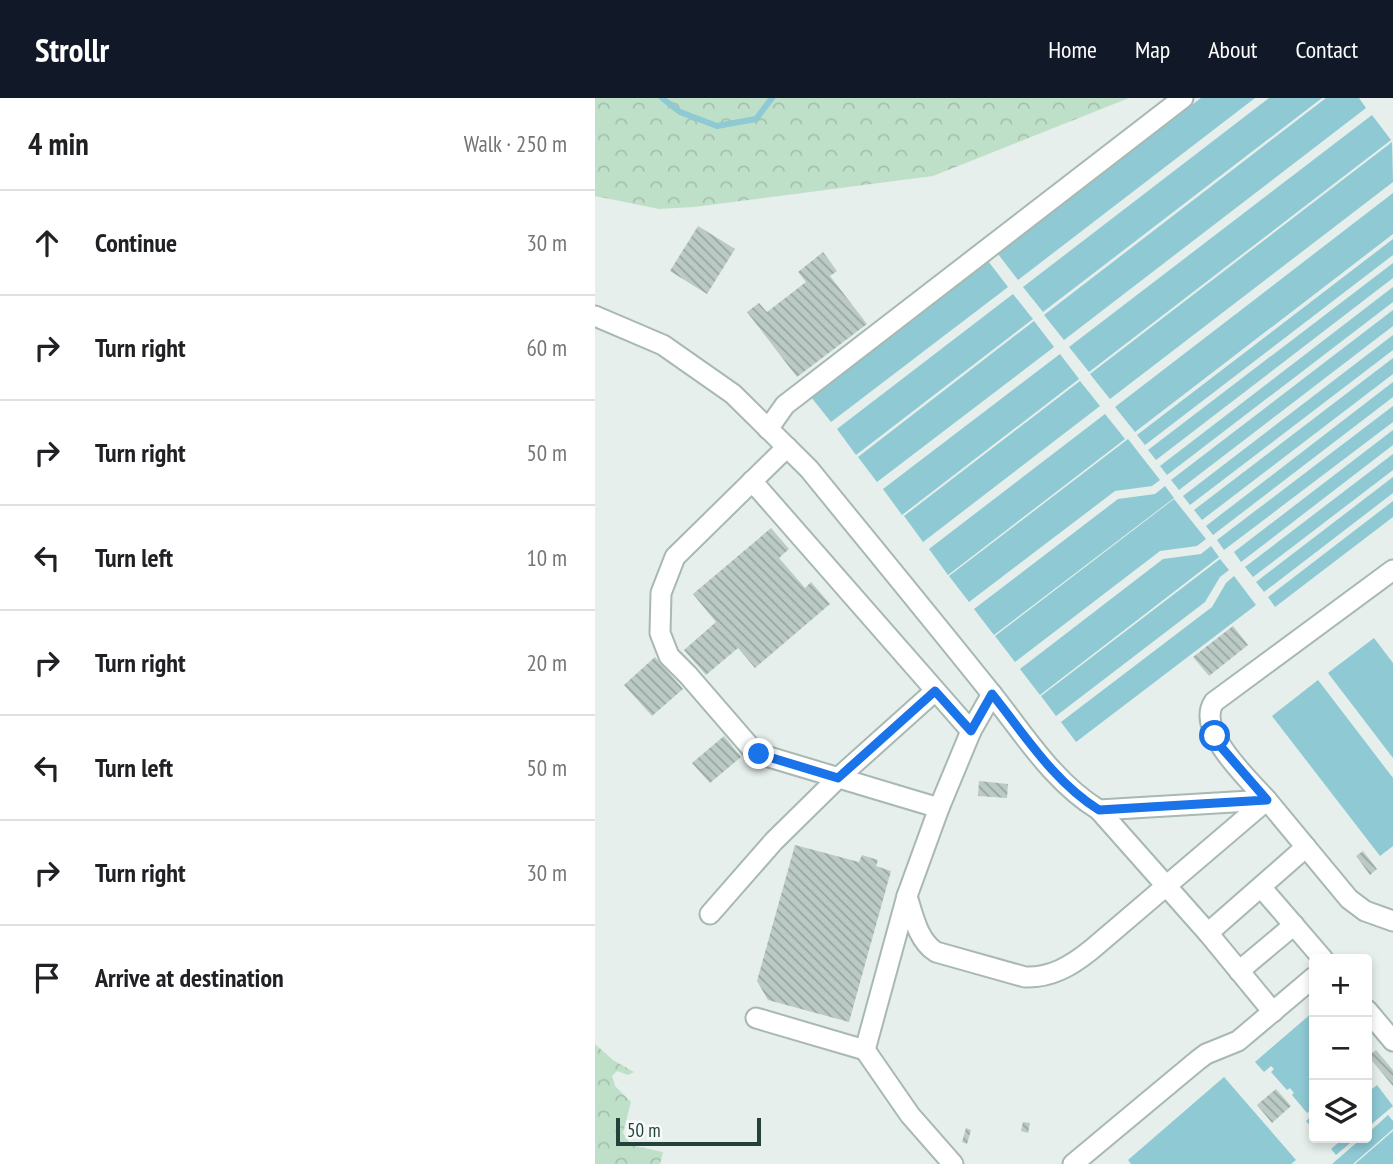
<!DOCTYPE html>
<html lang="en">
<head>
<meta charset="utf-8">
<style>
  :root { --surface:#fff; --page:#f6f6f6; --text:#202124; --muted:#757577; --line:#e0e0e0; --accent:#111827 }
  body { margin:0; font-family:"PT Sans Narrow",sans-serif; background:var(--page); color:var(--text) }
  .controls { position:absolute; right:21px; bottom:21px; display:grid; overflow:hidden; border-radius:7px; box-shadow:0 4px 10px #0003 }
  .controls button { width:63px; height:63px; display:grid; place-items:center; padding:0; border:0; border-bottom:2px solid var(--line); background:var(--surface); color:var(--text); font:35px sans-serif }
  .scale { position:absolute; left:21px; bottom:18px; width:145px; box-sizing:border-box; padding-left:7px; border:4px solid #24423a; border-top:0; font-size:19px; line-height:24px; white-space:nowrap; color:#24423a; -webkit-text-stroke:5px #f7fbf9; paint-order:stroke }
  .stop { position:absolute; width:21px; height:21px; margin:-16px; border:5px solid #1a73e8; border-radius:50%; background:#fff }
  .stop.end { background:#1a73e8; border-color:#fff; box-shadow:0 2px 7px #0008 }
  .list { margin:0; padding:0; list-style:none }
  h2 { display:flex; justify-content:space-between; align-items:center; height:91px; margin:0; padding:0 28px; font-size:30px }
  h2 small { font-size:23px; font-weight:400; color:var(--muted) }
  .list li { display:grid; grid-template-columns:46px 1fr auto; gap:21px; align-items:center; box-sizing:border-box; height:105px; padding:0 28px; border-top:2px solid var(--line) }
  .list b { display:block; font-size:26px; white-space:nowrap }
  .list em { font-size:23px; font-style:normal; color:var(--muted) }
  .icon { flex:none; width:38px; height:38px; fill:none; stroke:currentColor; stroke-width:2; stroke-linecap:round; stroke-linejoin:round }
  .map { position:relative; flex:none; width:798px; height:1066px; overflow:hidden }
  header { display:flex; align-items:center; gap:42px; box-sizing:border-box; height:98px; padding:0 35px; background:var(--accent); color:#fff }
  header strong { font-size:33px }
  nav { display:flex; gap:38px; margin-inline-start:auto; font-size:24px }
  main { display:flex }
  aside { flex:1; background:var(--surface) }
  .map>svg:first-child { display:block }
  .forest { fill:url(#forest-crowns) }
  .water { fill:#8ec9d4 }
  .lines { fill:none; stroke-linecap:round; stroke-linejoin:round }
  .stream { stroke:#8ec9d4; stroke-width:6 }
  .building { fill:url(#building-back-hatch) }
  .minor-casing { stroke:#a8b8b2; stroke-width:23 }
  .minor { stroke:#fff; stroke-width:19 }
  .route { stroke:#1a73e8; stroke-width:9 }
</style>
</head>
<body>
<header>
<strong>Strollr</strong>
<nav><a>Home</a><a>Map</a><a>About</a><a>Contact</a></nav>
</header>
<main>
<aside>
<h2>4 min<small>Walk · 250 m</small></h2>
<ul class="list">
<li><svg class="icon" aria-label="ahead" viewBox="0 0 24 24"><path d="M12 20V5M6 11l6-6 6 6"/></svg><div><b>Continue</b></div><em>30 m</em></li>
<li><svg class="icon" aria-label="right" viewBox="0 0 24 24"><path d="M7 20v-9h11M14 6l5 5-5 5"/></svg><div><b>Turn right</b></div><em>60 m</em></li>
<li><svg class="icon" aria-label="right" viewBox="0 0 24 24"><path d="M7 20v-9h11M14 6l5 5-5 5"/></svg><div><b>Turn right</b></div><em>50 m</em></li>
<li><svg class="icon" aria-label="left" viewBox="0 0 24 24"><path d="M17 20v-9H6M10 6l-5 5 5 5"/></svg><div><b>Turn left</b></div><em>10 m</em></li>
<li><svg class="icon" aria-label="right" viewBox="0 0 24 24"><path d="M7 20v-9h11M14 6l5 5-5 5"/></svg><div><b>Turn right</b></div><em>20 m</em></li>
<li><svg class="icon" aria-label="left" viewBox="0 0 24 24"><path d="M17 20v-9H6M10 6l-5 5 5 5"/></svg><div><b>Turn left</b></div><em>50 m</em></li>
<li><svg class="icon" aria-label="right" viewBox="0 0 24 24"><path d="M7 20v-9h11M14 6l5 5-5 5"/></svg><div><b>Turn right</b></div><em>30 m</em></li>
<li><svg class="icon" aria-label="arrive" viewBox="0 0 24 24"><path d="M6 21V4h12l-3 4 3 4H6"/></svg><div><b>Arrive at destination</b></div></li>
</ul>
</aside>
<div class="map">
<svg width="798" height="1066" viewBox="0 0 798 1066">
  <defs>
    <pattern id="forest-crowns" width="20" height="18" patternUnits="userSpaceOnUse" patternTransform="scale(1.75)"><rect width="20" height="18" fill="#bfe0c8"/><path d="M2 6a3 3 0 1 1 6 0M12 15a3 3 0 1 1 6 0" fill="none" stroke="#a4c1ad"/></pattern>
    <pattern id="building-back-hatch" width="6" height="6" patternUnits="userSpaceOnUse" patternTransform="scale(1.75)"><rect width="6" height="6" fill="#bbcac4"/><path d="M-1 5l2 2M0 0l6 6M5-1l2 2" fill="none" stroke="#98a6a0"/></pattern>
  </defs>
  <rect width="100%" height="100%" fill="#e6efeb"/>
  <!-- forest -->
  <g class="forest">
    <path d="M0,0H534L338,78L99,109L64,111L0,98Z"/>
    <path d="M0,946L18,962L39,974L33,977L22,973L17,978L20,988L36,1004L28,1035L36,1047L68,1054L65,1066H0Z"/>
  </g>
  <!-- water -->
  <g class="water">
    <path d="M606,0H660L423,182L403,156Z"/>
    <path d="M674,0H727L448,214L428,189Z"/>
    <path d="M731,0H764L771,10L469,242L449,217Z"/>
    <path d="M777,17L796,42L494,274L474,249Z"/>
    <path d="M797,44L798,84L515,301L495,276Z"/>
    <path d="M798,95V136L540,334L520,309Z"/>
    <path d="M798,141V157L550,347L542,337Z"/>
    <path d="M393,163L413,189L236,324L216,299Z"/>
    <path d="M798,165V180L561,362L553,352Z"/>
    <path d="M798,189V204L572,377L565,368Z"/>
    <path d="M418,196L438,221L261,357L242,331Z"/>
    <path d="M798,212V228L584,392L576,382Z"/>
    <path d="M439,223L459,249L282,384L263,359Z"/>
    <path d="M798,237V252L595,407L588,398Z"/>
    <path d="M465,256L484,281L307,417L288,391Z"/>
    <path d="M798,260V276L607,422L599,412Z"/>
    <path d="M485,283L505,308L328,444L309,418Z"/>
    <path d="M798,284V299L618,437L611,428Z"/>
    <path d="M798,308V324L629,452L622,442Z"/>
    <path d="M510,316L530,341L353,477L334,451Z"/>
    <path d="M798,332V347L646,464L639,454Z"/>
    <path d="M533,341L565,382L557,388L520,393L374,504L354,478Z"/>
    <path d="M798,356V372L658,479L650,469Z"/>
    <path d="M798,379V395L669,494L661,484Z"/>
    <path d="M570,388L579,400L399,537L379,511L523,401L560,396Z"/>
    <path d="M579,401L611,441L602,448L565,453L420,564L400,538Z"/>
    <path d="M798,403V419L680,509L673,499Z"/>
    <path d="M616,448L624,459L445,597L425,571L568,461L606,456Z"/>
    <path d="M625,461L634,472L625,479L610,504L461,618L446,598Z"/>
    <path d="M639,478L661,507L481,644L466,624L617,509L631,485Z"/>
    <path d="M779,540L798,565V660L733,575Z"/>
    <path d="M723,582L798,680V748L785,758L677,618Z"/>
    <path d="M718,914L719,915V1032L711,1023L718,1016L715,1013L712,1015L697,997L699,995L695,990L692,992L676,974L679,971L676,968L669,974L660,964Z"/>
    <path d="M629,979L701,1062L696,1066H536L533,1062Z"/>
    <path d="M782,987L798,1008L772,1030V995Z"/>
    <path d="M793,1017L798,1023V1031L758,1066H737L767,1040H772V1036Z"/>
    <path d="M798,1033V1066H760Z"/>
    <path d="M739,1040H761L741,1057L736,1051L743,1045Z"/>
  </g>
  <g class="lines">
    <!-- stream -->
    <path class="stream" d="M67,0L85,14L122,28L161,21L177,0"/>
  </g>
  <!-- building -->
  <g class="building">
    <path d="M103,128L140,151L112,196L75,173Z"/>
    <path d="M228,154L242,173L235,178L272,226L202,279L152,214L164,205L172,214L211,184L203,174Z"/>
    <path d="M176,430L194,451L184,460L210,490L216,484L235,506L160,570L143,550L111,577L89,552L121,524L98,496Z"/>
    <path d="M638,528L653,547L614,578L598,559Z"/>
    <path d="M60,559L88,591L57,618L29,587Z"/>
    <path d="M129,638L146,659L115,685L97,665Z"/>
    <path d="M384,683L413,686L412,700L383,698Z"/>
    <path d="M200,747L264,764L267,757L283,762L281,768L296,773L254,924L173,902L162,883Z"/>
    <path d="M768,753L782,771L775,777L761,758Z"/>
    <path d="M781,952L798,972V988L773,958Z"/>
    <path d="M681,991L696,1008L677,1025L662,1007Z"/>
    <path d="M428,1024L435,1025L433,1035L426,1033Z"/>
    <path d="M371,1030L376,1032L372,1046L367,1044Z"/>
  </g>
  <g class="lines">
    <!-- minor casing -->
    <g class="minor-casing">
      <g id="minor">
        <path d="M0,218L68,247L138,296L214,371C275,446 336,520 396,595C429,636 458,684 504,712L672,702L754,801L770,813L798,823"/>
        <path d="M173,331L190,307L588,0"/>
        <path d="M192,349L80,459L66,495L65,535L74,558L93,577L157,651L164,656L344,710L376,633L397,596"/>
        <path d="M157,383L376,633"/>
        <path d="M504,712L613,835L678,914"/>
        <path d="M666,789L728,861"/>
        <path d="M312,798C318,817 323,843 341,854L430,879C456,880 476,868 496,852L672,702C654,682 600,632 619,604L798,472"/>
        <path d="M115,816L179,743L243,680L340,593"/>
        <path d="M613,835L711,749"/>
        <path d="M644,873L699,827"/>
        <path d="M772,912L798,943"/>
        <path d="M161,920L270,952L312,798L344,710"/>
        <path d="M270,952L315,1017L358,1066"/>
        <path d="M478,1066L603,962L611,956L643,943L719,879"/>
      </g>
    </g>
    <!-- minor -->
    <use href="#minor" class="minor"/>
  </g>
  <g class="lines">
    <!-- route -->
    <path class="route" d="M164,656L243,680L340,593L376,633L397,596C430,637 459,684 504,712L672,702L627,650L620,638"/>
  </g>
</svg>
<div class="controls">
<button>+</button>
<button>−</button>
<button><svg class="icon" aria-label="layers" viewBox="0 0 24 24"><path d="M12 4l9 5-9 5-9-5zM3 14l9 5 9-5"/></svg></button>
</div>
<div class="scale">50 m</div>
<div class="stop" style="left:620px;top:638px"></div>
<div class="stop end" style="left:164px;top:656px"></div>
</div>
</main>
</body>
</html>
